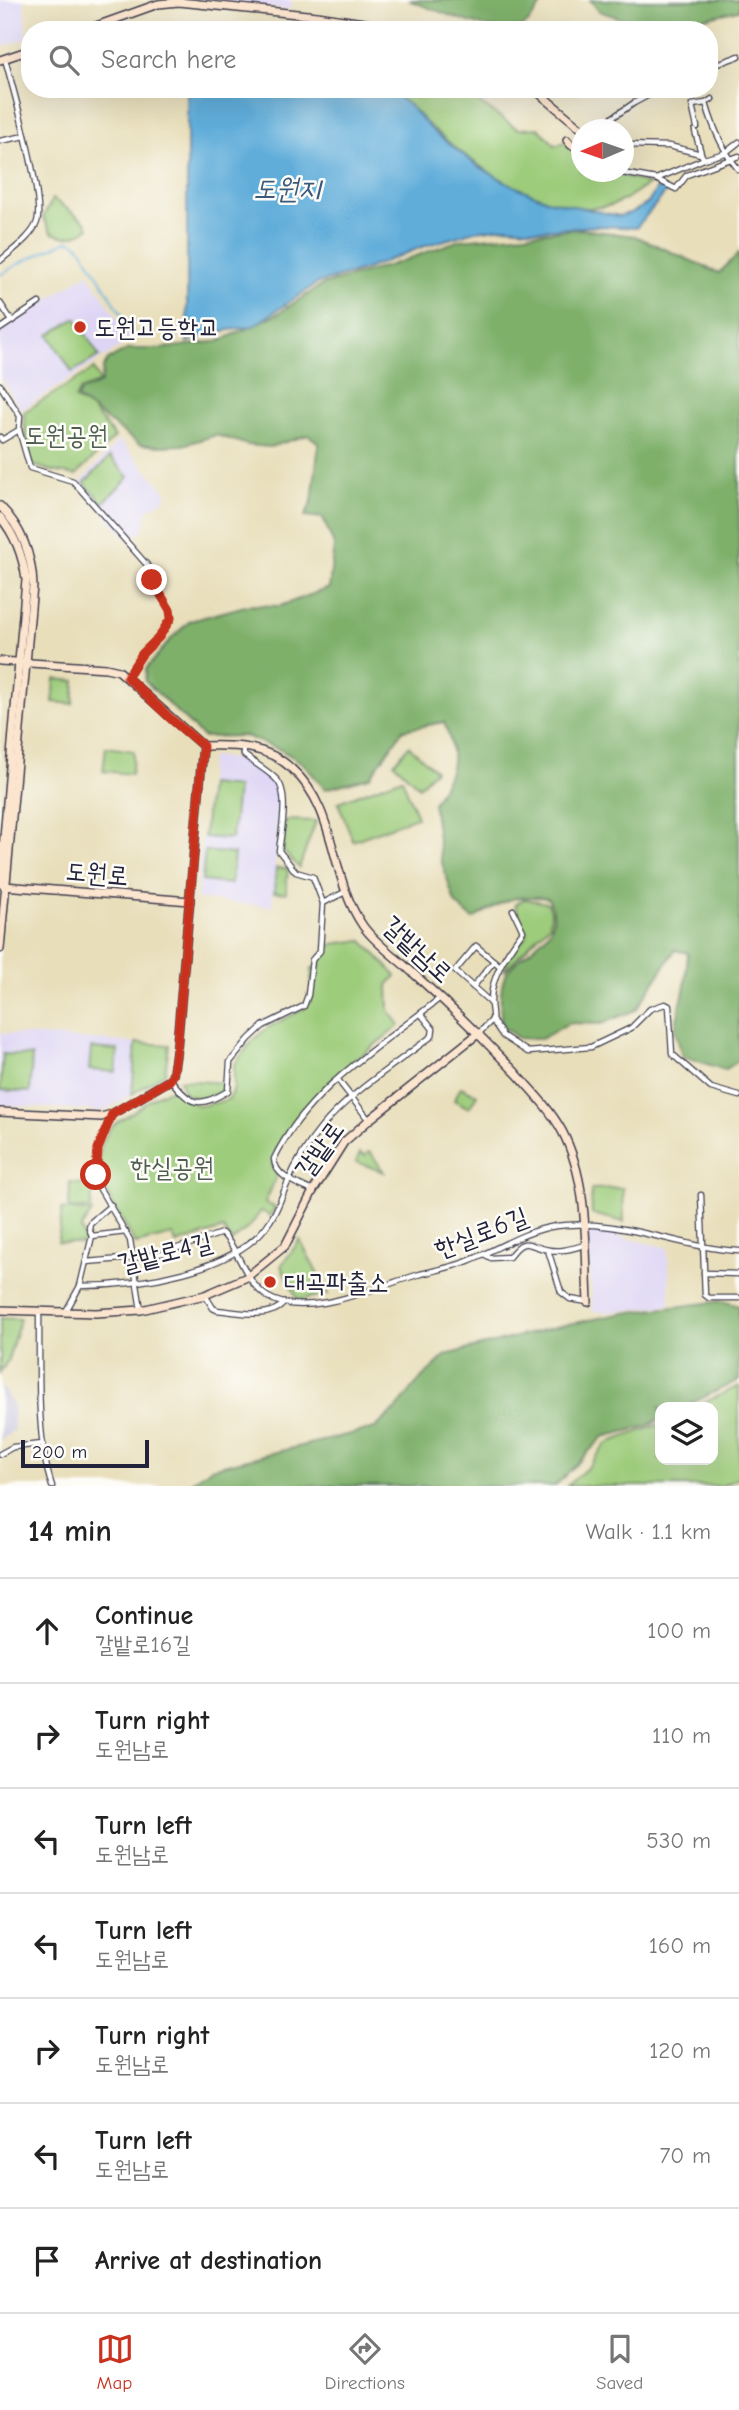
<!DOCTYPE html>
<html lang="en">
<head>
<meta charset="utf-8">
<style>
  :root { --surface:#fff; --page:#f6f6f6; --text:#222; --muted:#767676; --line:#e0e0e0; --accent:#c8321e }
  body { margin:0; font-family:"Comic Neue","Poor Story",sans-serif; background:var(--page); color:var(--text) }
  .controls { position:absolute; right:21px; bottom:21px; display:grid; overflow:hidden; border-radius:14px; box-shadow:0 7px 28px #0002 }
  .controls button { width:63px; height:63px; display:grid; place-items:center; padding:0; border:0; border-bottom:2px solid var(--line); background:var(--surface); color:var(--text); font:35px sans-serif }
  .compass { position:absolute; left:571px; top:119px; width:63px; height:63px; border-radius:50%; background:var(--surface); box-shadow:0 7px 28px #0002; rotate:268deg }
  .scale { position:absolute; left:21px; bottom:18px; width:128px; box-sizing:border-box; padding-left:7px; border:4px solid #22223b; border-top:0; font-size:19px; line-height:24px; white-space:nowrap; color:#22223b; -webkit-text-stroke:5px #fdfcf7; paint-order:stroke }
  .stop { position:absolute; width:21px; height:21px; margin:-16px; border:5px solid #c8321e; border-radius:50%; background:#fff }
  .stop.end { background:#c8321e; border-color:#fff; box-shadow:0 2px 7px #0008 }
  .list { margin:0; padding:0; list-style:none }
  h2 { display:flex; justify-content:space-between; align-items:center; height:91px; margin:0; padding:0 28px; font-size:30px }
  h2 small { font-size:23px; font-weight:400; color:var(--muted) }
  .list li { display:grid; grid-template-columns:46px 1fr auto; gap:21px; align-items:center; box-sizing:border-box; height:105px; padding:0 28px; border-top:2px solid var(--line) }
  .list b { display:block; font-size:26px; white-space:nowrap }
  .list p { margin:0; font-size:23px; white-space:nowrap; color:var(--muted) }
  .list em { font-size:23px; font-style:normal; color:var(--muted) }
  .icon { flex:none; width:38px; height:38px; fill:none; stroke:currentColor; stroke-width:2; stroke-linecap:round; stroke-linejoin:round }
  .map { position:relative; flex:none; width:739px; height:1486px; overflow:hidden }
  .search { position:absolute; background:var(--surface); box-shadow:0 7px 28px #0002; left:21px; right:21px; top:21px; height:77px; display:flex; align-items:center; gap:18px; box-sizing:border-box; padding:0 24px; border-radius:28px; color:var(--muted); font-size:26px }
  .sheet { height:826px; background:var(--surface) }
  nav { display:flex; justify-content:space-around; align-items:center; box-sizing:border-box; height:98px; border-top:2px solid var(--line); background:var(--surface); font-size:19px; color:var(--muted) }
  nav a { display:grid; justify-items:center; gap:4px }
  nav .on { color:var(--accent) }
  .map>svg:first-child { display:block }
  .built { fill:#ded5f5 }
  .industrial { fill:#c3c1db }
  .green { fill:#9dcc7a; stroke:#60775a; stroke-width:2 }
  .forest { fill:#7eb06a; stroke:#506952; stroke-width:2 }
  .water { fill:#60adda; stroke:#41688a; stroke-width:2 }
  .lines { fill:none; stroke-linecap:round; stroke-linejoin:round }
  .stream { stroke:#60adda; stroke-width:2 }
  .street-casing { stroke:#403e4e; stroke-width:7 }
  .secondary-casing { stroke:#403e4e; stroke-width:10 }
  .street { stroke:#fff; stroke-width:4.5 }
  .secondary { stroke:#fce5cf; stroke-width:7 }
  .route { stroke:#c8321e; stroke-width:9 }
  .poi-dot { fill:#c8321e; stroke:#fdfcf7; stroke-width:2.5 }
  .labels { text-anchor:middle; stroke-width:5; stroke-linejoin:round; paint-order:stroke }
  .poi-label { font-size:26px; fill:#22223b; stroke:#fdfcf7; text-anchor:start }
  .park-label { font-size:26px; fill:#4d5e51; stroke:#fdfcf7 }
  .street-label { font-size:26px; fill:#22223b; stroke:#fdfcf7 }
  .water-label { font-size:28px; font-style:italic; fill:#3b5a7b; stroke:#fdfcf7 }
</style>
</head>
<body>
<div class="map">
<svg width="739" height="1486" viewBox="0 0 739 1486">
  <rect width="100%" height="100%" fill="#fdfcf7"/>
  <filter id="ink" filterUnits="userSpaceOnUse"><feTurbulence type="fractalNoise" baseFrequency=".0143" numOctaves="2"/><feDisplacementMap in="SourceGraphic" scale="14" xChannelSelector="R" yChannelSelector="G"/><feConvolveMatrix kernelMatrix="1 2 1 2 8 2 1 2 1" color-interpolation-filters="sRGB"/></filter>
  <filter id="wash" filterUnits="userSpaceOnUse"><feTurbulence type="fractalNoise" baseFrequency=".00686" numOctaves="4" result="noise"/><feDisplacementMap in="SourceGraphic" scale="28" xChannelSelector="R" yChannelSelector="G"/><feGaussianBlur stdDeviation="1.57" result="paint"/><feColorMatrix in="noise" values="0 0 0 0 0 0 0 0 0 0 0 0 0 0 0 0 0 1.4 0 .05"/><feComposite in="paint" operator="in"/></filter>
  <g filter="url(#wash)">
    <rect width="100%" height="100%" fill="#e8deba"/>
    <!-- built -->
    <g class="built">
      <path d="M0,0H24L26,36L25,39L0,47Z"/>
      <path d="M201,0H292L290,10Z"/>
      <path d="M88,273L131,340L21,410L0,377V332Z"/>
      <path d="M119,440L166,492V498L147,511L143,531L128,538L80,487L82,480Z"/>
      <path d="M213,756L241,760L272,780L276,786L278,797L277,845L272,907L197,899L210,760Z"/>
      <path d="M0,1033L136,1043L132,1094L103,1111L0,1105Z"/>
      <path d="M594,1231L668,1248L670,1305L611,1312L593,1311L588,1235Z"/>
    </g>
    <!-- industrial -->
    <path class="industrial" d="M0,1385L13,1405L14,1430L0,1440Z"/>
    <!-- green -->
    <g class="green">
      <path d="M386,89H463L462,91L518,129L538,128L556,146L564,142L581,155L582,172H611L649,184C638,190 624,202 612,205C548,221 476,167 431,127C422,120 416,111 408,104C401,99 393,94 386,89Z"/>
      <path d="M53,199L85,221L89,228C75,237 66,240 51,232L43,217Z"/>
      <path d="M76,318L99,356L72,372L49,335Z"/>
      <path d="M94,369L100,382L80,390L75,399L91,408L115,437L76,475L52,471L33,465C28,450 24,428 24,412Z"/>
      <path d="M110,457L129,477L103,503L84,483Z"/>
      <path d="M55,679L75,681L73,704L53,702Z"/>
      <path d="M409,746L435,770L419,787L394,763Z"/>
      <path d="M106,747L134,751L131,774L103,771Z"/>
      <path d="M402,778L417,817L353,841L338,802Z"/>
      <path d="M209,784L237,787L232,839L204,837Z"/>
      <path d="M285,820L316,821L299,868L283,851Z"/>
      <path d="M205,851L234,854L231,884L202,881Z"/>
      <path d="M276,868L288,869L286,893L274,892Z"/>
      <path d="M524,899L548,903L551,912L550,924L504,971L510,955L527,935L515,905Z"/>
      <path d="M362,940L396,976L388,985L389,1010L400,1025C355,1061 310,1091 281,1142C274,1154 267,1162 277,1175L265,1203L275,1207L270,1216L261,1211L250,1226L232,1241L223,1229L176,1244L173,1235L135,1244C118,1206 82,1174 109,1130C114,1122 127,1116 135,1111C148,1101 160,1090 177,1089C193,1112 205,1106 229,1099L234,1088V1065L253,1040L267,1028L304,1009L310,1001L312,968L320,966V957L333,944Z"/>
      <path d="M136,1043L169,1045L165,1073L132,1094Z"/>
      <path d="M91,1048L118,1050L116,1072L89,1070Z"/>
      <path d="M3,1054L32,1056L30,1092L0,1090Z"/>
      <path d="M179,1080L225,1083L224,1090C209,1098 200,1101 185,1094Z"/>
      <path d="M461,1087L477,1095L469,1108L454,1100Z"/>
      <path d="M368,1152L371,1153L384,1172L356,1162L360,1153L365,1156Z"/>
      <path d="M70,1183L93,1185L91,1209L69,1208Z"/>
      <path d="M623,1188L624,1222L592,1214L591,1189Z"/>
      <path d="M62,1209L92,1212L81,1228L85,1244L58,1242Z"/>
      <path d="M300,1240L328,1294L298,1300L281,1266Z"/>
      <path d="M0,1318L20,1319L8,1360L0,1373Z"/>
      <path d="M739,1386V1478L721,1486H567L589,1466L607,1443L660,1424V1460H713V1407H695Z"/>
    </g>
    <!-- forest -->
    <g class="forest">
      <path d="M408,0H544C539,7 532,21 524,26C502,40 432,8 408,0Z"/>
      <path d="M590,0H739V10L654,30L599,11Z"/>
      <path d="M580,229L635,236L719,273L739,253V1060L725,1070L682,1056L675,1029L685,986L688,953L675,950L636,1010L601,1024L569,1023L541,1039L518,1038L502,1026C500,1013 499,983 507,972C524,948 569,935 548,898C511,894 504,901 473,919L455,903L441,860L433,803C453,770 459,760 444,722L403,730L370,777L325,789L304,764L281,750L245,736L203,737L145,681L146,669L171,639L190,621L249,605L280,606L329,588L334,545L323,518L305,516L312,501L319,443L308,435L270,447L248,445L216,435L183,445L159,446L139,444L77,398L81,391L101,383L103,368L108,360L129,349H158L220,341L277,314L322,285L388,266L460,240Z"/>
      <path d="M723,1301L739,1306V1380L684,1407H660V1419L647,1426L603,1437L555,1486H186L211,1468L375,1428L397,1408L416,1384L446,1355L555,1327L624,1313Z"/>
    </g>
    <!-- water -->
    <path class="water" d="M187,89H386L408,104L434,132L479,167L514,186L547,200L619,216L633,212L648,203L659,185L667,191L636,228L599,226L538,230L506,227L475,231L422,247L366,269L318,283L253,326L208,334L187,342Z"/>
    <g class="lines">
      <!-- stream -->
      <path class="stream" d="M0,275L20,263L67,241C78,241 81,248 86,256L135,336"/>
    </g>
  </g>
  <g filter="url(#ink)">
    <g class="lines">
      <!-- street casing -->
      <g class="street-casing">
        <g id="street">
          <path d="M709,67L739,56"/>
          <path d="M712,99L706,103C713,128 722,150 739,170"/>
          <path d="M697,127L692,105L706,103"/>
          <path d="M594,130L634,103L660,89"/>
          <path d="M695,131L701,153"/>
          <path d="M0,141L25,136"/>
          <path d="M624,145L669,146L701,154L704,159L725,153L739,142"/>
          <path d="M617,172L656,179L704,159"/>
          <path d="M656,179L676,189L687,175L739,156"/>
          <path d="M0,261C11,251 32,237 37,222C45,200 13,88 5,59"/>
          <path d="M0,303L12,321"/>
          <path d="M0,329L39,303"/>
          <path d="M0,385L20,416L19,430L2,440L0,437"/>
          <path d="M19,430L30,468L73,481L147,565L158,591L170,610L171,618L159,637L142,654L127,677"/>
          <path d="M323,903L345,892"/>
          <path d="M473,987L494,961"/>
          <path d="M490,1002L455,971L476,946L500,966"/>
          <path d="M492,1020L503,1036L528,1052L591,1047L631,1028L650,1009L665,1004L669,1006L672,1054L711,1088L739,1096"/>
          <path d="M479,1033L492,1020C493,1014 491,1009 491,1003C490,977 508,951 523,931L513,910"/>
          <path d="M171,1080C191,1106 199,1108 228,1091L230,1062L249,1039L263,1026L304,1006L308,995L312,960L320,951L323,903L313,877L296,872L279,851C281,833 290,792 276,779C267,770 254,763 244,755L243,747"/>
          <path d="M338,1080L369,1120"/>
          <path d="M112,1114L98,1149L96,1175L100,1189L130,1240L141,1310"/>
          <path d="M313,1191C298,1184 275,1177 274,1159C308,1088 381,1046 440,998"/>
          <path d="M701,1195L705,1295L709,1298H739"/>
          <path d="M92,1236L126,1232"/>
          <path d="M548,1250L561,1292L570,1299L588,1302"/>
          <path d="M484,1254L491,1258L509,1257C526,1234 528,1247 549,1250C562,1252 573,1248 585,1245"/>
          <path d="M86,1262L134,1258L163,1253L222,1233C241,1252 244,1282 268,1297C307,1320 378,1286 417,1275C434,1270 451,1268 468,1261C498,1249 524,1231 556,1226C619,1217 677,1248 739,1251"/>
          <path d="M704,1273L739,1274"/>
          <path d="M80,1286L92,1236L89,1228L90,1223L111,1205"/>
          <path d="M205,1295L213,1308L217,1310C237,1312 270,1320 284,1303"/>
          <path d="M66,1311L80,1286C135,1286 238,1272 270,1221C278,1209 282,1195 288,1182C296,1163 308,1144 321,1128C349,1093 396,1064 432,1036L433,1029L421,1014"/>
          <path d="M39,1312C40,1364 35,1437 52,1486"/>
          <path d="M0,1454L13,1447L43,1444"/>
        </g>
      </g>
      <!-- secondary casing -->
      <g class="secondary-casing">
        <g id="secondary">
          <path d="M85,30L158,4L179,2L317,16L410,30"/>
          <path d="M0,60L30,50"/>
          <path d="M534,89L583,130"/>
          <path d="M567,140L571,145L582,147"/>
          <path d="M0,506C22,528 32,555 33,586L0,949"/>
          <path d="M0,517C16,536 23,556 26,580L0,884"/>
          <path d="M0,661L106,668L119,671L203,746L177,1046L173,1074L170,1080L112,1114L101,1117L0,1112"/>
          <path d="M203,746C235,745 267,745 292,769C338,810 329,877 363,926C376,944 397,958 413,973C449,1005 483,1038 516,1073C532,1091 550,1109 562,1131C589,1182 585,1246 588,1302"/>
          <path d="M4,886L190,901"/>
          <path d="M0,1310L96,1313L141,1310L205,1295L247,1277L285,1246L313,1191L344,1142L369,1120L479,1033"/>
        </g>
      </g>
      <!-- street -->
      <use href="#street" class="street"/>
      <!-- secondary -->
      <use href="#secondary" class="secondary"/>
    </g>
  </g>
  <g class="lines" filter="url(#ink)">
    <!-- route -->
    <path class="route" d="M96,1175L98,1149L112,1114L170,1080L173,1074L177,1046L203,746L172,720L127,677L142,654L159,637L171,618L170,610L152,580"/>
  </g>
  <!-- markers -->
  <g class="poi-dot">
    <circle cx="80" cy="327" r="7"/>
    <circle cx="270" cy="1282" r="7"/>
  </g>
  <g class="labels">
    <!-- poi labels -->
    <g class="poi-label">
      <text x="94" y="336">도원고등학교</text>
      <text x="284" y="1291">대곡파출소</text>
    </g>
    <!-- park labels -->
    <g class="park-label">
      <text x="66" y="444">도원공원</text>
      <text x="172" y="1176">한실공원</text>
    </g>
    <!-- street labels -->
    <g class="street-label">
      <text transform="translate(97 873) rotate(5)" y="9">도원로</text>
      <text transform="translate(418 949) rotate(43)" y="9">갈밭남로</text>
      <text transform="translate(319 1149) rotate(-54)" y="9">갈밭로</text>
      <text transform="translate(481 1232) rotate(-21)" y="9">한실로6길</text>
      <text transform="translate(165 1252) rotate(-14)" y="9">갈밭로4길</text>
    </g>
    <!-- water labels -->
    <g class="water-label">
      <text x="287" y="198">도원지</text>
    </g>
  </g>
</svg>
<div class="controls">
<button><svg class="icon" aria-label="layers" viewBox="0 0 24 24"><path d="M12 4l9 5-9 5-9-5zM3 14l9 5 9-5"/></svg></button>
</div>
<svg class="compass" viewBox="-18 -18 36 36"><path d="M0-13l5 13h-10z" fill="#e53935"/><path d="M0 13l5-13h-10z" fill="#767676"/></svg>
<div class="scale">200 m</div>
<div class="stop" style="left:96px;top:1175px"></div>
<div class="stop end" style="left:152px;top:580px"></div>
<div class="search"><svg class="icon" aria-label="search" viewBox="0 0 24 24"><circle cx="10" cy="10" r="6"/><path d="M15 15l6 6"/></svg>Search here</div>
</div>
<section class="sheet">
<h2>14 min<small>Walk · 1.1 km</small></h2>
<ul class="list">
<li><svg class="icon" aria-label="ahead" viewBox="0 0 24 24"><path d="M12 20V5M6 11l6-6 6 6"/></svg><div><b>Continue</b><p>갈밭로16길</p></div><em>100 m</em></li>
<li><svg class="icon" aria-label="right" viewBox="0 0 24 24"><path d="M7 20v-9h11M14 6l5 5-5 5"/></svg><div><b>Turn right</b><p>도원남로</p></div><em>110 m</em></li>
<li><svg class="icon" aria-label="left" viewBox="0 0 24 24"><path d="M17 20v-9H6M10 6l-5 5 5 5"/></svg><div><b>Turn left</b><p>도원남로</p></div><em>530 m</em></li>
<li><svg class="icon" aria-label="left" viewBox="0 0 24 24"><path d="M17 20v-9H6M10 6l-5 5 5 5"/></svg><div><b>Turn left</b><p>도원남로</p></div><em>160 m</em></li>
<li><svg class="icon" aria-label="right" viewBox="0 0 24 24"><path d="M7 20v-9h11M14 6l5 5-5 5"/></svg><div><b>Turn right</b><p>도원남로</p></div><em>120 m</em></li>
<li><svg class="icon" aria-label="left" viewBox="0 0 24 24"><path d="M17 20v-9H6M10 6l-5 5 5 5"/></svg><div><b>Turn left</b><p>도원남로</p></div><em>70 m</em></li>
<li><svg class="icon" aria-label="arrive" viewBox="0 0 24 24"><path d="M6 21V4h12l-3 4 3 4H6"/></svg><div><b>Arrive at destination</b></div></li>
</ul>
</section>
<nav>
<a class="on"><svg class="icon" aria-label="map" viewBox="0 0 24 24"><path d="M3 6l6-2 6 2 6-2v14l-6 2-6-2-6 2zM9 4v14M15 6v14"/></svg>Map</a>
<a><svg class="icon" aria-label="directions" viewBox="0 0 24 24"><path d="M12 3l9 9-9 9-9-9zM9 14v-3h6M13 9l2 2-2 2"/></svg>Directions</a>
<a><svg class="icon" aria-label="saved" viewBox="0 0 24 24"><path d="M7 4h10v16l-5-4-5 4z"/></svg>Saved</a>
</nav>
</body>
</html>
